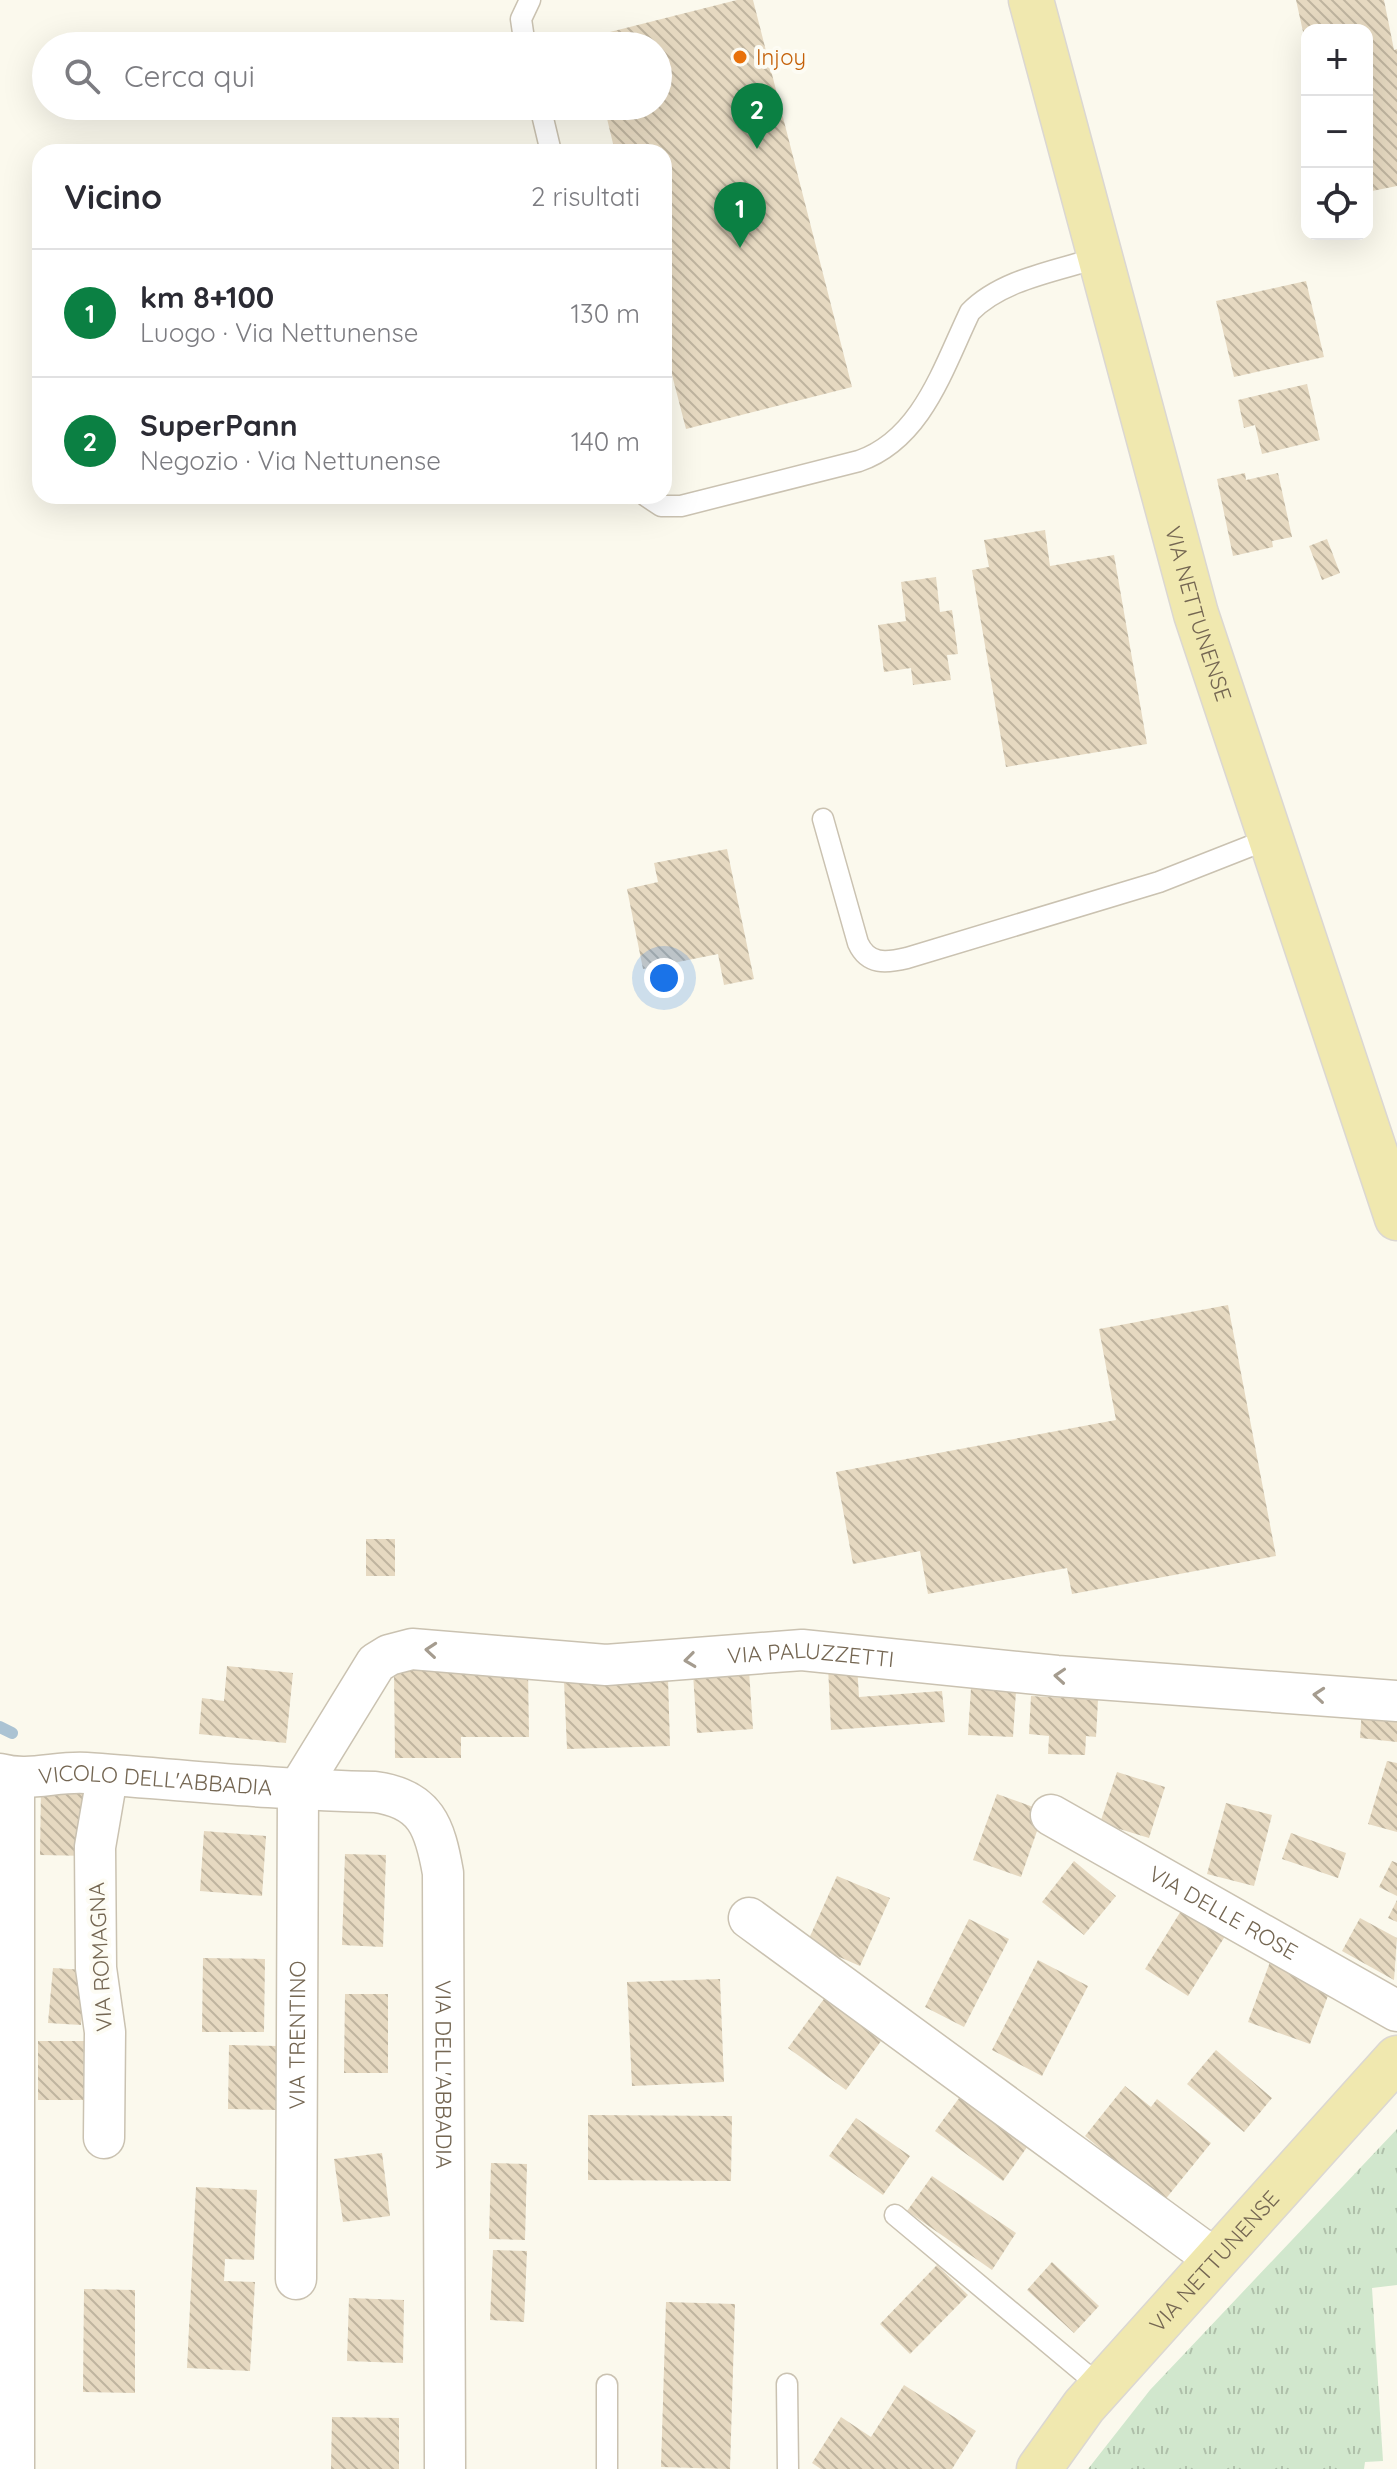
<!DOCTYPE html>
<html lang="it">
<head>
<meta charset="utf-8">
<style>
  :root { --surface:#fff; --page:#f7f7f7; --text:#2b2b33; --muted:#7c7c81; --line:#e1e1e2; --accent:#0b8043 }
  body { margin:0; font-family:Quicksand,sans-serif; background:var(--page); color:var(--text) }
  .controls { position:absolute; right:24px; top:24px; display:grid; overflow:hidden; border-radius:16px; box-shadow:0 8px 32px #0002 }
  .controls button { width:72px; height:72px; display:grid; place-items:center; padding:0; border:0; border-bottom:2px solid var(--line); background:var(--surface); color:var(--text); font:40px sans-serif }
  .you { position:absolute; left:664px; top:978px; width:28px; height:28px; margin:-20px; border:6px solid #fff; border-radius:50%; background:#1a73e8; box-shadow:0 0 0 12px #1a73e833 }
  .badge { display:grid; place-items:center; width:52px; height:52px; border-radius:50%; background:var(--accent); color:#fff; font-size:26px; font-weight:700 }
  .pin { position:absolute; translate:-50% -66px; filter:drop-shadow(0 2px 4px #0008) }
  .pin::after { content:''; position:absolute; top:42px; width:28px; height:24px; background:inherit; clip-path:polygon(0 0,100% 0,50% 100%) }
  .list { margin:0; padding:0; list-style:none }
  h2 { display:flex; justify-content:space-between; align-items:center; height:104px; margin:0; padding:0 32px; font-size:34px }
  h2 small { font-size:26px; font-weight:400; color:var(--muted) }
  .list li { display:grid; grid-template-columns:52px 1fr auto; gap:24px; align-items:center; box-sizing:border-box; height:128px; padding:0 32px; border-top:2px solid var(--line) }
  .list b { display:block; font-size:30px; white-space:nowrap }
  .list p { margin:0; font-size:26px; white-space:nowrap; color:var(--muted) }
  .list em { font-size:26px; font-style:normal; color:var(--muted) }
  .icon { flex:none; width:44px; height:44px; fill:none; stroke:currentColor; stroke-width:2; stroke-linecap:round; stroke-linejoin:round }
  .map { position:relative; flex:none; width:1397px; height:2469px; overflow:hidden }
  .search { position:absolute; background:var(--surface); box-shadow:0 8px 32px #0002; left:32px; top:32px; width:640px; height:88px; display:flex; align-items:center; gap:20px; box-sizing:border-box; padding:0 28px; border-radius:44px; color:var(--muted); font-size:30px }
  .panel { position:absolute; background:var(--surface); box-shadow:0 8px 32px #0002; left:32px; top:144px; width:640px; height:360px; border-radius:24px }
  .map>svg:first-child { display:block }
  .grass { fill:url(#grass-tufts) }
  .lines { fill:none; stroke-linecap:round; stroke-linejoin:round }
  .stream { stroke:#abc3d3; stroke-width:12 }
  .building { fill:url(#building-back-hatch) }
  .lane-casing { stroke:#cac2b1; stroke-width:23 }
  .street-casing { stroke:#cac2b1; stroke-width:43 }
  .primary-casing { stroke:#dbd7d2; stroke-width:47 }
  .lane { stroke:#fff; stroke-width:20 }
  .street { stroke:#fff; stroke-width:40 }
  .primary { stroke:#f0e8af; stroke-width:44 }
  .oneway { stroke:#a59c8f }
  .food-dot { fill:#e8710a; stroke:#fdfcf4; stroke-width:3 }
  .labels { text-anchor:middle; stroke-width:8; stroke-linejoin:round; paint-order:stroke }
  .food-label { font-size:22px; fill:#c56008; stroke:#fdfcf4; text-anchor:start }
  .street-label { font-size:22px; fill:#746652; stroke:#fdfcf4 }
</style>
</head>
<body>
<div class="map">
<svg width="1397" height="2469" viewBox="0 0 1397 2469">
  <defs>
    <pattern id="grass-tufts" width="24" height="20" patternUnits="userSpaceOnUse" patternTransform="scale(2)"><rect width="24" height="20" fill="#d1e7cd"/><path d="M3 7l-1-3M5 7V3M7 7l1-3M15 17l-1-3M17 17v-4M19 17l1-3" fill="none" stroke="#aebfa9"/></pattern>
    <pattern id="building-back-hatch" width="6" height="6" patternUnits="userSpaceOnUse" patternTransform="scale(2)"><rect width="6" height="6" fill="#e6d9c1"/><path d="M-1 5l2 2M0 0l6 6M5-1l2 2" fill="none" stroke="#bfb49f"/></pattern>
  </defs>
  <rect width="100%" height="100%" fill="#fbf9ed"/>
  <!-- grass -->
  <path class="grass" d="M1397,2129V2285L1372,2288L1383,2461L1365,2462L1364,2469H1088L1150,2390Z"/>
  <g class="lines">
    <!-- stream -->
    <path class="stream" d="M0,1727L12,1733"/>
  </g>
  <!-- building -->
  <g class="building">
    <path d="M737,0H753L852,387L686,429L664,344V152H615L604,106H658V46H588L586,38Z"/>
    <path d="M1296,0H1384L1394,50L1397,49V186L1367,192V30H1307L1306,45Z"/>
    <path d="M1306,281L1324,357L1234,377L1216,301Z"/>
    <path d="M1307,384L1320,440L1262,454L1255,425L1244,428L1238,400Z"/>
    <path d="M1245,473L1246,480L1278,473L1292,537L1272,541L1273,547L1233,556L1217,479Z"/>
    <path d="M1045,530L1050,566L1114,555L1147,744L1006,767L972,570L989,567L984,540Z"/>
    <path d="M1327,539L1340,573L1322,580L1309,546Z"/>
    <path d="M936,577L940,612L952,610L958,654L947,655L951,680L913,685L911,668L884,672L878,625L906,621L901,582Z"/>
    <path d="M727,849L754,979L724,985L718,954L643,969L627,889L658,882L654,863Z"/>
    <path d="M1228,1305L1276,1556L1072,1594L1067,1568L928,1594L920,1551L853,1564L836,1472L1116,1420L1099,1329Z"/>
    <rect x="366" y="1539" width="29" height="37"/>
    <path d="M857,1665L859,1697L942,1691L945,1722L831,1730L828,1666Z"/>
    <path d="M227,1666L293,1673L286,1743L199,1734L202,1698L224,1701Z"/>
    <path d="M528,1670L529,1737H461V1758H395L394,1671Z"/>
    <path d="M749,1671L753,1729L697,1733L693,1674Z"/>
    <path d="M668,1678L670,1746L567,1749L564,1681Z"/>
    <path d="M971,1688L1016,1691L1013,1737L968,1735Z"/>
    <path d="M1031,1696L1098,1700L1096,1737L1086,1736L1085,1755L1048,1754L1049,1736L1029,1734Z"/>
    <path d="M1362,1709L1397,1712V1742L1360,1738Z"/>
    <path d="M1387,1761L1397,1763V1832L1368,1824Z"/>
    <path d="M1117,1772L1165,1787L1149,1838L1100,1823Z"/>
    <path d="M41,1787L90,1788L89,1856L40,1855Z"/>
    <path d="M997,1794L1044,1811L1021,1877L973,1860Z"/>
    <path d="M1226,1803L1272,1815L1254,1886L1207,1874Z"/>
    <path d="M204,1831L266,1836L262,1896L200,1891Z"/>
    <path d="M1291,1833L1346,1853L1338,1878L1282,1859Z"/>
    <path d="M345,1854L386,1855L383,1947L342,1945Z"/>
    <path d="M1074,1861L1116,1896L1084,1935L1042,1902Z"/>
    <path d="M1392,1861L1397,1863V1896L1379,1887Z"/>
    <path d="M837,1876L890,1898L860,1966L807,1943Z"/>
    <path d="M1397,1900V1922L1388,1918Z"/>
    <path d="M1184,1906L1227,1933L1188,1996L1145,1969Z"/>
    <path d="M1360,1918L1397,1938L1394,1980L1342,1951Z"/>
    <path d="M969,1919L1009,1939L964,2027L925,2007Z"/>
    <path d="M203,1958L265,1959L264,2032H202Z"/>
    <path d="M1038,1960L1088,1986L1042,2076L992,2050Z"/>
    <path d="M1270,1962L1332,1985L1310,2044L1248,2022Z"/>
    <path d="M53,1968L85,1970L81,2025L48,2023Z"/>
    <path d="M720,1979L724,2082L632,2086L627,1982Z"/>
    <path d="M829,1992L886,2034L846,2090L788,2048Z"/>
    <path d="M345,1994H388V2073H344Z"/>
    <path d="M38,2041H84L83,2100H38Z"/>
    <path d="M229,2045L278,2046L277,2110L228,2109Z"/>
    <path d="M1216,2050L1272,2098L1244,2132L1187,2084Z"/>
    <path d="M1125,2086L1151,2107L1157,2099L1211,2143L1164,2201L1085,2136Z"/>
    <path d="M962,2094L1030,2143L1003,2181L935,2131Z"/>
    <path d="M588,2115L732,2116L731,2181L588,2180Z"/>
    <path d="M856,2118L910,2156L883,2195L829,2156Z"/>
    <path d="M382,2153L390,2216L343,2222L334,2159Z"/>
    <path d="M491,2163L527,2164L525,2240L489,2239Z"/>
    <path d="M932,2176L1016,2233L992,2270L907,2211Z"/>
    <path d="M196,2187L257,2190L254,2260L225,2259L224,2281L255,2282L250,2371L187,2368Z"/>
    <path d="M493,2250L527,2251L524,2322L490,2320Z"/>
    <path d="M1052,2262L1099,2306L1074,2333L1027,2290Z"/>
    <path d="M937,2265L968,2295L910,2354L880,2324Z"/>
    <path d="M84,2289L135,2290V2393L83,2392Z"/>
    <path d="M349,2298L404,2300L403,2363L347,2361Z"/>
    <path d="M666,2302L735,2304L730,2469L661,2467Z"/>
    <path d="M904,2385L976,2431L952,2469H821L812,2463L841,2417L871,2437Z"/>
    <path d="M332,2417L399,2418V2469H331Z"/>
  </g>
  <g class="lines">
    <!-- lane casing -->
    <g class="lane-casing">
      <g id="lane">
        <path d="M525,46L521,19L530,0"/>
        <path d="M540,106L551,152"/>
        <path d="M646,496L661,506H681L859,461C922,439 943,368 970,312C1002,279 1057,271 1100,257"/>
        <path d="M823,819L858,943C868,965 886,963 907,958L1159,882L1271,838"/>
        <path d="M895,2215L1101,2387"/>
        <path d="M787,2384L788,2469"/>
        <path d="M607,2469V2385"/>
      </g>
    </g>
    <!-- street casing -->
    <g class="street-casing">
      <g id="street">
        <path id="s1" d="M0,1774C28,1782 57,1771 86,1773C182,1780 278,1790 375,1792C426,1799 435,1827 443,1873L445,2469"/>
        <path id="s2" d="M298,1790L376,1663L389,1655L412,1649L606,1665L802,1650L1057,1676L1397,1701"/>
        <path id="s3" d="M1051,1815L1397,2011"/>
        <path d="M749,1918L1216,2260"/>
        <path d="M104,2138L105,2032L96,1968L95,1847L107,1777"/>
        <path id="s4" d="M296,2279L298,1790"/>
        <path d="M14,2469V1778"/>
      </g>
    </g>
    <!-- primary casing -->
    <g class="primary-casing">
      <g id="primary">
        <path id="s5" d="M1031,0L1196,614L1397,1218"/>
        <path id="s6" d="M1039,2469L1084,2406L1397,2058"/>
      </g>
    </g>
    <!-- lane -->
    <use href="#lane" class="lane"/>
    <!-- street -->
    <use href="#street" class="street"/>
    <!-- primary -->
    <use href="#primary" class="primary"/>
  </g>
  <!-- one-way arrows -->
  <defs><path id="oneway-chevron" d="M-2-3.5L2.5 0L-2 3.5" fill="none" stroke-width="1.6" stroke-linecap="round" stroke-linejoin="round" transform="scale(2)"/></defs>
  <g class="oneway">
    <use href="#oneway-chevron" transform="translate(431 1650) rotate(-175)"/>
    <use href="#oneway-chevron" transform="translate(690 1660) rotate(173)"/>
    <use href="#oneway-chevron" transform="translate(1060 1676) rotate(-176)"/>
    <use href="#oneway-chevron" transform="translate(1319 1695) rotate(-175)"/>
  </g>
  <!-- markers -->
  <circle class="food-dot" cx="740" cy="57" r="8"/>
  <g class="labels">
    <!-- food labels -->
    <g class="food-label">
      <text x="756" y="65">Injoy</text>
    </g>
    <!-- street labels -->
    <g class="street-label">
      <text dy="8" stroke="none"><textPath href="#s5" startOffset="636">VIA NETTUNENSE</textPath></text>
      <text dy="8" stroke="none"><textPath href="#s2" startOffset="588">VIA PALUZZETTI</textPath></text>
      <text dy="8" stroke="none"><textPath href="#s1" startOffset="156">VICOLO DELL'ABBADIA</textPath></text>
      <text dy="8" stroke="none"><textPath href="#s3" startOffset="198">VIA DELLE ROSE</textPath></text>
      <text transform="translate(100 1957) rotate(-93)" y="8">VIA ROMAGNA</text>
      <text dy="8" stroke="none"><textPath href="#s4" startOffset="244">VIA TRENTINO</textPath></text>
      <text dy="8" stroke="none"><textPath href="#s1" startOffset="694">VIA DELL'ABBADIA</textPath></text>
      <text dy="8" stroke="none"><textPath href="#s6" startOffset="272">VIA NETTUNENSE</textPath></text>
    </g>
  </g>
</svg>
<div class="controls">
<button>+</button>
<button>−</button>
<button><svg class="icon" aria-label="locate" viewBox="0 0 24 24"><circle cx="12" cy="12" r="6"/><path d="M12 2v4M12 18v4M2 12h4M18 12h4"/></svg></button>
</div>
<div class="you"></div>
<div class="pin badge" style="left:740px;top:248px">1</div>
<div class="pin badge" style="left:757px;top:149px">2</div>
<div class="search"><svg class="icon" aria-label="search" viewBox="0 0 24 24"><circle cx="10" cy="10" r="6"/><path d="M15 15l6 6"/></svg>Cerca qui</div>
<section class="panel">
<h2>Vicino<small>2 risultati</small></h2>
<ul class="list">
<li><span class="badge">1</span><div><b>km 8+100</b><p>Luogo · Via Nettunense</p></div><em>130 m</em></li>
<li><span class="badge">2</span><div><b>SuperPann</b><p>Negozio · Via Nettunense</p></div><em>140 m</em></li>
</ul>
</section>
</div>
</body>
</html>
